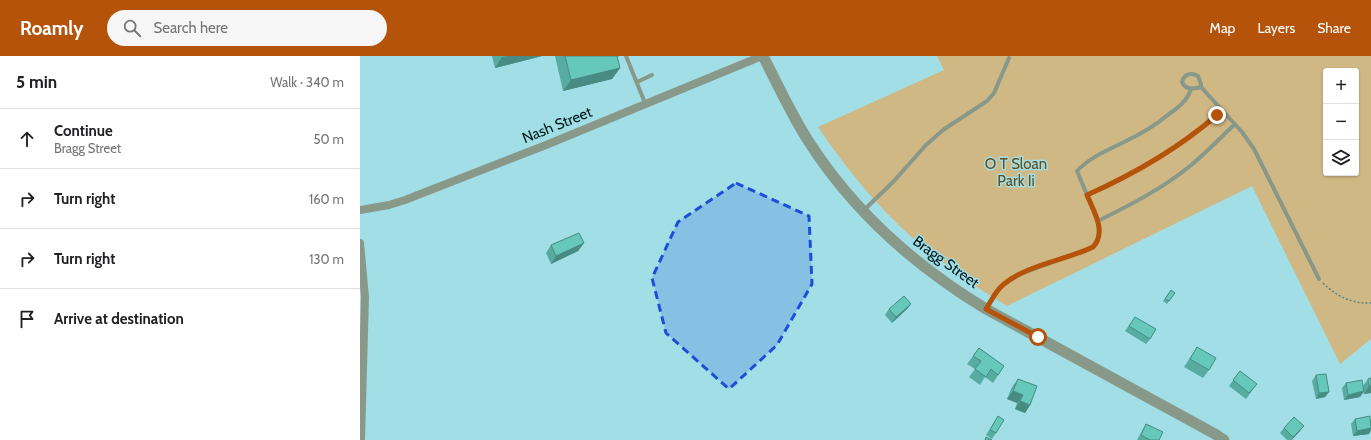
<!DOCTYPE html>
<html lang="en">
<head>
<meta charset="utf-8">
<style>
  :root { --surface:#fff; --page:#f6f6f6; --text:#202124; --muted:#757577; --line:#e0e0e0; --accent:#b45309 }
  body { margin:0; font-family:Cabin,sans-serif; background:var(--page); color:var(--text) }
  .controls { position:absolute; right:12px; top:12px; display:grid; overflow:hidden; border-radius:4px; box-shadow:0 1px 3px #0004 }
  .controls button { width:36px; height:36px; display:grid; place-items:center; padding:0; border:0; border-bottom:1px solid var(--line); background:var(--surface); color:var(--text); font:20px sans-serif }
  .stop { position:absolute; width:12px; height:12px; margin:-9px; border:3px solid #b45309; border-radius:50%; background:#fff }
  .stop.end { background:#b45309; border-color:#fff; box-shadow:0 1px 4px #0008 }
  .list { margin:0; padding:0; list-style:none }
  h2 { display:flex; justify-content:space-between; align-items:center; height:52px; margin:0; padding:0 16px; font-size:17px }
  h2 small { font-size:13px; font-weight:400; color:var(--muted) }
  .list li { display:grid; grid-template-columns:26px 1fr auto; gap:12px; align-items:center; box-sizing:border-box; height:60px; padding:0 16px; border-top:1px solid var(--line) }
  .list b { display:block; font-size:15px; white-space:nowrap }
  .list p { margin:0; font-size:13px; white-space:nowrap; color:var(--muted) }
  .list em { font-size:13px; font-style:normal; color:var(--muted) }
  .icon { flex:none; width:22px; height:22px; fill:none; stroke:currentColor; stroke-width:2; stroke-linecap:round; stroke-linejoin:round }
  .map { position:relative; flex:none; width:1011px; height:384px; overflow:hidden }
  header { display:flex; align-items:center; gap:24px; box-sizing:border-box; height:56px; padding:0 20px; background:var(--accent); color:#fff }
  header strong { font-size:19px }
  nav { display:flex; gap:22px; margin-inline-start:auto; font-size:14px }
  .search { width:280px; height:36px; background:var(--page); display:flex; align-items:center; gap:10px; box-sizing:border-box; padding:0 14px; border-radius:22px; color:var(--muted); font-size:15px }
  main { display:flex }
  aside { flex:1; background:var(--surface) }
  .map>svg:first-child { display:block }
  .green { fill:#d0b885; fill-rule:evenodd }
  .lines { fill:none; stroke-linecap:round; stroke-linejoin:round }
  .path { stroke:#58858a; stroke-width:1.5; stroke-dasharray:2 2; stroke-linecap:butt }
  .service { stroke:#899989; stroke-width:4 }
  .minor { stroke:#899989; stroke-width:8 }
  .tertiary { stroke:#899989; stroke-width:11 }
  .wall { fill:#58aba1 }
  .shaded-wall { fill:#478b83 }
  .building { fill:#66c7bb; stroke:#478b83 }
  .route { stroke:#b45309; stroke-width:5 }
  .marked { fill:#1d4ed8; fill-opacity:0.2; stroke:#1d4ed8; stroke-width:3; stroke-dasharray:8 5; stroke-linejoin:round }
  .labels { text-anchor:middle; stroke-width:3; stroke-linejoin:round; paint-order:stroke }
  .street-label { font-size:15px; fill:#021a1c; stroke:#a1dee6 }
  .park-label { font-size:15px; fill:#644e1a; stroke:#a1dee6 }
</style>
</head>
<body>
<header>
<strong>Roamly</strong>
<div class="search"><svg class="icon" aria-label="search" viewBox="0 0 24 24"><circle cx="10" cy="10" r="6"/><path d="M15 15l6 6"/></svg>Search here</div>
<nav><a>Map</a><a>Layers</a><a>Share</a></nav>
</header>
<main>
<aside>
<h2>5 min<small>Walk · 340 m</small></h2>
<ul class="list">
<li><svg class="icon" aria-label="ahead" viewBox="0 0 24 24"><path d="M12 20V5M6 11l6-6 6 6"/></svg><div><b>Continue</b><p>Bragg Street</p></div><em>50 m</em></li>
<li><svg class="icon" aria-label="right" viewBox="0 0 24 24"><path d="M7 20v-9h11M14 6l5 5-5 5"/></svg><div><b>Turn right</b></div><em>160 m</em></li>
<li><svg class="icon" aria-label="right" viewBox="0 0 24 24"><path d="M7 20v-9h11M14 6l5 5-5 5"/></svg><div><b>Turn right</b></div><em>130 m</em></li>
<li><svg class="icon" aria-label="arrive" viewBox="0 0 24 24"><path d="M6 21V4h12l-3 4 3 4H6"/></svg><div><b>Arrive at destination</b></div></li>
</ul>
</aside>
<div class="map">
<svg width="1011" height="384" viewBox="0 0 1011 384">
  <rect width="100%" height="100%" fill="#a1dee6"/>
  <!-- green -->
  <path class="green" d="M577,0H1011V283L980,308L892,130L647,250C623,235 599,220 577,202C530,166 491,120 458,71L584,14ZM966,15H996V117H966Z"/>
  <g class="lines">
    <!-- path -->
    <path class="path" d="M963,227C976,240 992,248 1011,247"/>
    <!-- service -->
    <g class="service">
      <path d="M266,0L285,47"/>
      <path d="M277,26L292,19"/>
      <path d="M841,31C834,33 825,34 822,26C824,18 831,16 838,20L841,28V31L882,76L894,93L959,223"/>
      <path d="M727,139L717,115C729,102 746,95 762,87C779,79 795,70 809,58C819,51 827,45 831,33"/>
      <path d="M503,155L534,125L566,89L583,74L627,45L634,37L649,2"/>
      <path d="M738,165C770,149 802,133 830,110C846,97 860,82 875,68"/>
      <path d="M627,252L636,236L644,228L658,219L733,191C747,176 734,156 727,139C765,122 800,103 833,78C843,71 853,64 861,55"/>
    </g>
    <!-- minor -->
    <g class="minor">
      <path d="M0,154L29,149L45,144L186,89L402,0"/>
      <path d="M0,187L5,241L1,384"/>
    </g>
    <!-- tertiary -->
    <path class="tertiary" d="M403,0C418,29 431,58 449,86C494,156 555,210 626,253L855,378L864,384"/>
  </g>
  <!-- wall -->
  <g class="wall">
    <path d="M132,0H182L135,12Z"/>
    <path d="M195,0H259L257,3L260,12L252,23L203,35Z"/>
    <path d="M224,187L218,195L191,208L186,197L191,189Z"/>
    <path d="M811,234L815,237L807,248L803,245Z"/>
    <path d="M551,248L547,253L532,267L525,259L529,253Z"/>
    <path d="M775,261L790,283L786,288L765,275Z"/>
    <path d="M837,291L849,314L843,322L824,311Z"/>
    <path d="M619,292L644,310L633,327L625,321L620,329L609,321L615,313L607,308Z"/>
    <path d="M880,315L897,328L886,343L869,330Z"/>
    <path d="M956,319L969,336L965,341L956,343L952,325Z"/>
    <path d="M658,323L670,349L665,357L655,353L657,347L647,343L652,331Z"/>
    <path d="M1008,323L1011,337L1004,338L1003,336L1000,341L984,344L982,332L986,327L1003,330Z"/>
    <path d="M638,360L636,377L632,383L626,379Z"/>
    <path d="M995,363L1011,364V374L1009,378L993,380L991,368Z"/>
    <path d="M786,368L799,384H777L783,373Z"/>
    <path d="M924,372L940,375L932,384H927L920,377Z"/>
  </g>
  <!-- shaded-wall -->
  <g class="shaded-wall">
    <path d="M147,0H182L135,12L142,1Z"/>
    <path d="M260,12L252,23L203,35L211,24Z"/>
    <path d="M224,187L218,195L191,208L196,200Z"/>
    <path d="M551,248L547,253L532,267L536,261Z"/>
    <path d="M1009,330H1011V337L1004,338Z"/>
    <path d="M653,335L663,339L657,347L647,343Z"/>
    <path d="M1004,335L1000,341L984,344L988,339Z"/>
    <path d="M969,336L965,341L956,343L959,337Z"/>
    <path d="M660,345L670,349L665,357L655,353Z"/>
    <path d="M944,370L940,375L931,384L933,381Z"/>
    <path d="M1011,372V374L1009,378L993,380L997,375Z"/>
  </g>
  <!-- building -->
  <g class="building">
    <path d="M205,0H257L260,12L211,24Z"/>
    <path d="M219,177L224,187L196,200L191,189Z"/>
    <path d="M811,234L815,237L809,245L805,243Z"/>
    <path d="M544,240L551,248L536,261L529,253Z"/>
    <path d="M775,261L796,273L790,283L769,270Z"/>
    <path d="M837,291L856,302L849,314L830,303Z"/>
    <path d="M619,292L644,310L638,319L631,313L626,321L615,313L621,305L613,300Z"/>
    <path d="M880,315L897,328L889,337L873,324Z"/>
    <path d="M966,318L969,336L959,337L956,319Z"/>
    <path d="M1011,322V330H1009L1008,323Z"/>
    <path d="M658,323L677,330L670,349L660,345L663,339L653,335Z"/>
    <path d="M1002,324L1004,335L988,339L986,327Z"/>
    <path d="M638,360L644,364L636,377L630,374Z"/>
    <path d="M1010,360L1011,372L997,375L995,363Z"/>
    <path d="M934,361L944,370L933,381L924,372Z"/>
    <path d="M786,368L803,376L799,384H790L781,379Z"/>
    <path d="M626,381L632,384H625Z"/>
  </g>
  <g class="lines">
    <!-- route -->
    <path class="route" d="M678,281L626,253C632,244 636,234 644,228C667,209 706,204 733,191C747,176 734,156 727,139C774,118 818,93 857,59"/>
  </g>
  <!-- marked area -->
  <path class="marked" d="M376,127L449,160L452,228L417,289L369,333L306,277L292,222L318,166Z"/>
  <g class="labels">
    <!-- street labels -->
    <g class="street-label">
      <text transform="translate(197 69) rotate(-22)" y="5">Nash Street</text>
      <text transform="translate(586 206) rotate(36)" y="5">Bragg Street</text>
    </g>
    <!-- park labels -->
    <g class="park-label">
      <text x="656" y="113">O T Sloan<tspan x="656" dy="17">Park Ii</tspan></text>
    </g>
  </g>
</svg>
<div class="controls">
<button>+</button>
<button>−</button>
<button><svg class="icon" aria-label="layers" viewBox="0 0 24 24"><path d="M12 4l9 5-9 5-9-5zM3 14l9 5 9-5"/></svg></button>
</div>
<div class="stop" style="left:678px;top:281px"></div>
<div class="stop end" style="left:857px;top:59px"></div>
</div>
</main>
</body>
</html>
